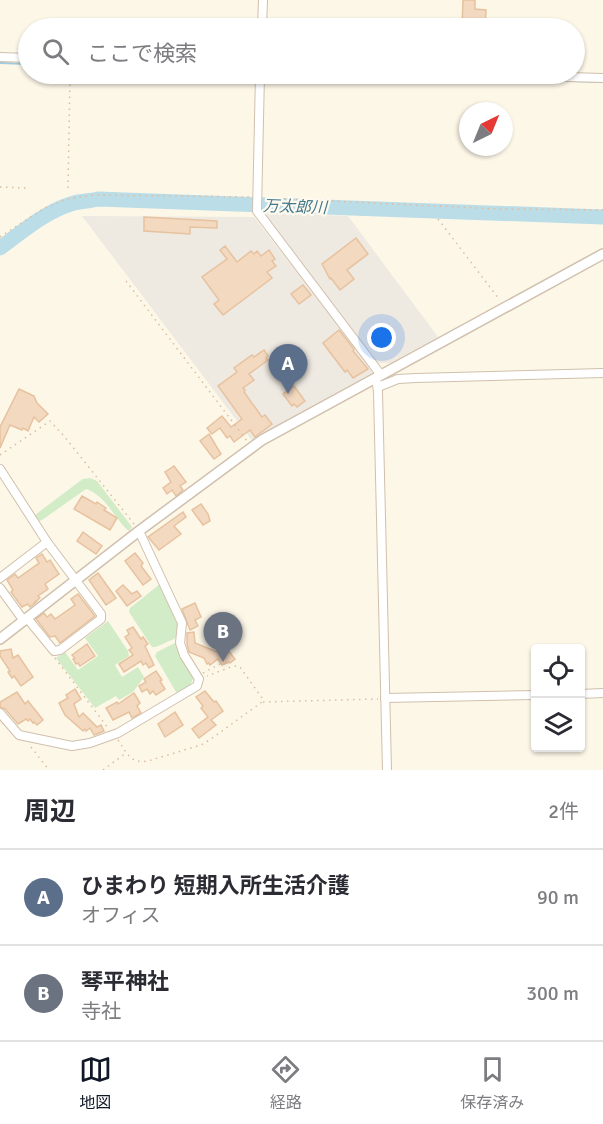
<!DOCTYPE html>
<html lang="ja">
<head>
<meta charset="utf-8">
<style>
  :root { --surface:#fff; --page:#f7f7f7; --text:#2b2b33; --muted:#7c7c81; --line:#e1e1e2; --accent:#111827 }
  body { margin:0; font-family:Signika,"Noto Sans JP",sans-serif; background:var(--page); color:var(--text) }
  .controls { position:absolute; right:18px; bottom:18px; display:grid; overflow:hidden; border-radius:6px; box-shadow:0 2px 4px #0004 }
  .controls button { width:54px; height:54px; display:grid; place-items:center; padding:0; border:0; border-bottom:2px solid var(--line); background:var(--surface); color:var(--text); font:30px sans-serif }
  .compass { position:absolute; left:459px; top:102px; width:54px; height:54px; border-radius:50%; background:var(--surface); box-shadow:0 2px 4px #0004; rotate:43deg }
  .you { position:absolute; left:382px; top:338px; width:21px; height:21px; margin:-15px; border:4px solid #fff; border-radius:50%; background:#1a73e8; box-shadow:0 0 0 9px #1a73e833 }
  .badge { display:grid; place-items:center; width:39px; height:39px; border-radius:50%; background:var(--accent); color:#fff; font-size:20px; font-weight:700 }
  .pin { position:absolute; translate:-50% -50px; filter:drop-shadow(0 2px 3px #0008) }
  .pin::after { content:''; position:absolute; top:32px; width:21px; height:18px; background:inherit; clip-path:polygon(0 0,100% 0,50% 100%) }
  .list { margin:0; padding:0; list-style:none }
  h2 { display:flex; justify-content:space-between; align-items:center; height:78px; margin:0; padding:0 24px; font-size:26px }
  h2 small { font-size:20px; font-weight:400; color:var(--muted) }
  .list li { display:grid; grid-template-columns:39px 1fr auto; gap:18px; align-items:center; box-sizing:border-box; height:96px; padding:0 24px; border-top:2px solid var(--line) }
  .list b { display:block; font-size:22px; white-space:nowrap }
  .list p { margin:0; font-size:20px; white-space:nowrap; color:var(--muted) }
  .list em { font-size:20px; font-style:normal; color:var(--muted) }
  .icon { flex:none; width:33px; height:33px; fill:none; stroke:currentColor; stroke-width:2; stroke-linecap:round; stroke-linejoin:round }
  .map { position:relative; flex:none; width:603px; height:770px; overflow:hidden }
  .search { position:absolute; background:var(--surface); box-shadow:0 2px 4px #0004; left:18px; right:18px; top:18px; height:66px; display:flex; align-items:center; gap:15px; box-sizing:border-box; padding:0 21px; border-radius:33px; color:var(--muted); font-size:22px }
  .sheet { height:270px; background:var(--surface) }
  nav { display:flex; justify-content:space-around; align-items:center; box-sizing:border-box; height:84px; border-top:2px solid var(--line); background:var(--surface); font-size:16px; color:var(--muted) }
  nav a { display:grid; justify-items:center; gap:3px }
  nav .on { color:var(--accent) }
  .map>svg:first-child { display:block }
  .industrial { fill:#eee9e1 }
  .green { fill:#d1ecc6 }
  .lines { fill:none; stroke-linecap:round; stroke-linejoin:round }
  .stream { stroke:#a1cbda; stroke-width:2 }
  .river { stroke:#bbdde8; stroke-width:15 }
  .building { fill:#f3d9bf; stroke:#e7c29f; stroke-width:1.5 }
  .minor-casing { stroke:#d0c0ad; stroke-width:10 }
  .tertiary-casing { stroke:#d0c0ad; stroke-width:12 }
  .path { stroke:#d9bda1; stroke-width:1.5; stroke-dasharray:1.5 4.5; stroke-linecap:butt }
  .minor { stroke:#fff; stroke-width:8 }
  .tertiary { stroke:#fff; stroke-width:9 }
  .labels { text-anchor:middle; stroke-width:4.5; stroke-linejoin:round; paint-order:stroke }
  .water-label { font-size:16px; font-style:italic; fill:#43798c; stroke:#fffaef }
</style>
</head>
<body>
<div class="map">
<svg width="603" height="770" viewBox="0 0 603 770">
  <rect width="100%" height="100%" fill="#fdf7e8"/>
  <!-- industrial -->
  <g class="industrial">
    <path d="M266,213L348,216L438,337L390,363H378L363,345L267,217Z"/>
    <path d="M82,216L254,217L372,369V373L288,419L253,442Z"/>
  </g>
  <!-- green -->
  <g class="green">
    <path d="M90,478L97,481L132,527L129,531C114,519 106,495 86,489L42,520L36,522L35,515L76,484L83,479Z"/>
    <path d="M160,584L179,628L177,636L174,639L156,647H152L129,612L130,608Z"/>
    <path d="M108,621L128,651L129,656L115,665L122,677L138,667L144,677L133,692L119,700L116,696L95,708L56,658L65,652L78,670L98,656L85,638Z"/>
    <path d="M175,643L194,676L190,686L178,693L176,692L155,656L157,652Z"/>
  </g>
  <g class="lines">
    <!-- stream -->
    <g class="stream">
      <path d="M0,63L28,64"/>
      <path d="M333,74L465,77"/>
      <path d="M570,81L603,82"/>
    </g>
    <!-- river -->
    <path class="river" d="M0,248C23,231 46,211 74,203C82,201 90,201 98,199L603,217"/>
  </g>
  <!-- building -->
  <g class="building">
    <path d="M463,0H475V9L486,10L485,28H462Z"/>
    <path d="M144,217L217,221V228L190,227V234L144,231Z"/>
    <path d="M356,238L368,254L347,270L354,279L340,290L331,278L330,279L322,264Z"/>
    <path d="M225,246L237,262L251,251L254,254L257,251L261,256L269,250L275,259L272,261L276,266L267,272L272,278L223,315L214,304L219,300L202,277L227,259L220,250Z"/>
    <path d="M303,285L311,295L299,304L291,294Z"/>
    <path d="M339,330L354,349L353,351L368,369L353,378L347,370L345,372L323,343Z"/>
    <path d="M264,350L268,356L266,358L268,360L249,374L254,380L243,388L245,390L244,392L262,417L265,415L272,424L255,437L250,430L234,442L230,436L227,438L220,428L212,434L207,428L222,416L231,427L242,419L218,386L237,372L234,368L252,355L254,357Z"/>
    <path d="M294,386L305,401L297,407L294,404L292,406L283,394Z"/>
    <path d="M19,389L34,396L37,403L48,414L39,422L34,417L28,431L23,428L22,430L10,425L0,448V427Z"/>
    <path d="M209,434L221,454L214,459L200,441Z"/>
    <path d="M174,466L186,482L180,486L183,490L176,496L172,490L167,494L163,488L171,482L165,472Z"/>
    <path d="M82,496L96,504L97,502L106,508L104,510L117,518L110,530L74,509Z"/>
    <path d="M201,504L208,514L210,521L203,525L192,510Z"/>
    <path d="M183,512L186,517L174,526L181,534L159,550L148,537Z"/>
    <path d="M83,532L102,546L96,554L77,541Z"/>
    <path d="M135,553L143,563L141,566L151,579L143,585L125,561Z"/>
    <path d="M42,554L47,562L50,560L59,574L45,584L48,589L38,596L40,598L35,602H36L30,607L28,604L22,607L11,592L13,590L7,580L15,574L18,578L39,563L36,558Z"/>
    <path d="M98,573L116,598L106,605L89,580Z"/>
    <path d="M123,585L132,594L137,591L141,596L127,606L116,591Z"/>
    <path d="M78,594L95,616L60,643L55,636L50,637L36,619L44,613L47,617L51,614L55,619L75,605L71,599Z"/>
    <path d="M195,603L201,617L195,620L198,626L190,630L182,609Z"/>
    <path d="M133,627L141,639L143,637L148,644L145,646L154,665L149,668L146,663L143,665L141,661L124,672L119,664L133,655L129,650L132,648L125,637L129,634L127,630Z"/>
    <path d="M194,632L195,643L217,652L225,646L235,659L230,663L229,662L222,665L218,659L210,665L209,663L207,664L204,658L189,652L187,644V633Z"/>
    <path d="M87,644L95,656L80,666L78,663L76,664L73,659L75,658L72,655Z"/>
    <path d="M11,649L13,658L18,655L33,677L21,686L14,676L12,678L8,672L10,671L0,656V651Z"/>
    <path d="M156,671L162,680L160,681L165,689L156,695L153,691L150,694L147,689L142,692L139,686L146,682L144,679Z"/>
    <path d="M75,689L81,699L74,704L79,717L83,713L97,727L101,725L104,731L94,735L90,728L86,731L85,729L83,731L65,715L59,703L68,698L66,695Z"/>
    <path d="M205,691L214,702L216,701L223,711L211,720L216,725L199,738L192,729L208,717L201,708L203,706L196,697Z"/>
    <path d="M17,692L25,704L28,701L43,720L37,725L34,722L33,723L30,719L28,721L26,719L18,724L5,709L0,707V702Z"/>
    <path d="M134,693L140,703L137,706L141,713L132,718L129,712L113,720L106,708L117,702L118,704Z"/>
    <path d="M175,712L183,725L165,737L158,724Z"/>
  </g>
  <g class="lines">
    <!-- minor casing -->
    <g class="minor-casing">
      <g id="minor">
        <path d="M262,28L263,0"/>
        <path d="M0,57L28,58"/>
        <path d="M260,74L257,211L381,375"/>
        <path d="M466,74L603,78"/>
        <path d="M376,378L378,392L387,770"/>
        <path d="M378,387L398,379L416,378L603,373"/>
        <path d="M0,469L47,542L101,614V619L60,650L54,651L27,618"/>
        <path d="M0,578L47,542"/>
        <path d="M0,588L24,621"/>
        <path d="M580,694L603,693"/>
        <path d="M385,698L536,695"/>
        <path d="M0,713L19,735L72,746L90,743L118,733L197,686L199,679L184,655L180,643L182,623L139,531"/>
      </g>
    </g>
    <!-- tertiary casing -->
    <g class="tertiary-casing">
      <path id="tertiary" d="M0,639L139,531L262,440L603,254"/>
    </g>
    <!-- path -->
    <g class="path">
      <path d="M0,187L26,188"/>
      <path d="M68,188L70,74"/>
      <path d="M266,198L499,209L603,210"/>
      <path d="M438,219L499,299"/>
      <path d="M0,237L43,209L67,199L93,195L249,197"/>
      <path d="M126,281L247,441"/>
      <path d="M0,455L50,421L64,436L134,524"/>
      <path d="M55,658L108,728"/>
      <path d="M203,673L220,664"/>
      <path d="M263,702L378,699"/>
      <path d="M118,740C127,753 130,764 148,761L201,745L211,739L262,702V698L240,667L235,666L231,667L207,676"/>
      <path d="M31,747L49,770"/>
      <path d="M103,770L126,753"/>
    </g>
    <!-- minor -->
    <use href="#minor" class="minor"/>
    <!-- tertiary -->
    <use href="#tertiary" class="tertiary"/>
  </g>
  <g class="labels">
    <!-- water labels -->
    <g class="water-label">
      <text transform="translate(295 206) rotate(2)" y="6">万太郎川</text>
    </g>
  </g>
</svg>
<div class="controls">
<button><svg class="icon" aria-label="locate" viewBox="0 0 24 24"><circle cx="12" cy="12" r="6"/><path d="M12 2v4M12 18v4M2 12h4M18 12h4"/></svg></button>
<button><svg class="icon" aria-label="layers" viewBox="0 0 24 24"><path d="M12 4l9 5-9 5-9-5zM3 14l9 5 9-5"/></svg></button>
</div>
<svg class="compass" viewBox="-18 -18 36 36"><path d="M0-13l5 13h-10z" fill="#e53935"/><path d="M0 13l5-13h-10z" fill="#7c7c81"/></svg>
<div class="you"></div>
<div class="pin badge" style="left:288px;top:394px;background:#5c6f8a">A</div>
<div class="pin badge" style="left:223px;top:662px;background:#6b7280">B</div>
<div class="search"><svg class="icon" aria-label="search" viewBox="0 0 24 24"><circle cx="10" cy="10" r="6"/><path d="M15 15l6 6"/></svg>ここで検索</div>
</div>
<section class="sheet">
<h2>周辺<small>2件</small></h2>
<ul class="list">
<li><span class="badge" style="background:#5c6f8a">A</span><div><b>ひまわり 短期入所生活介護</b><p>オフィス</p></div><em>90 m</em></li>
<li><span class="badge" style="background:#6b7280">B</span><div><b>琴平神社</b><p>寺社</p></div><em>300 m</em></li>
</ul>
</section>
<nav>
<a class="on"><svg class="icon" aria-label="map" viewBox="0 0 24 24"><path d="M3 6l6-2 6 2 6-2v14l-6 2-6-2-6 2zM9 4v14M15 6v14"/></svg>地図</a>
<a><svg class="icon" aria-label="directions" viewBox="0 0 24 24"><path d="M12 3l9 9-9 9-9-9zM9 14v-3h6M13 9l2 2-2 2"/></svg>経路</a>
<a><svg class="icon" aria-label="saved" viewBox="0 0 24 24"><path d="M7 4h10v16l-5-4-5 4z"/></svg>保存済み</a>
</nav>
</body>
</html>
